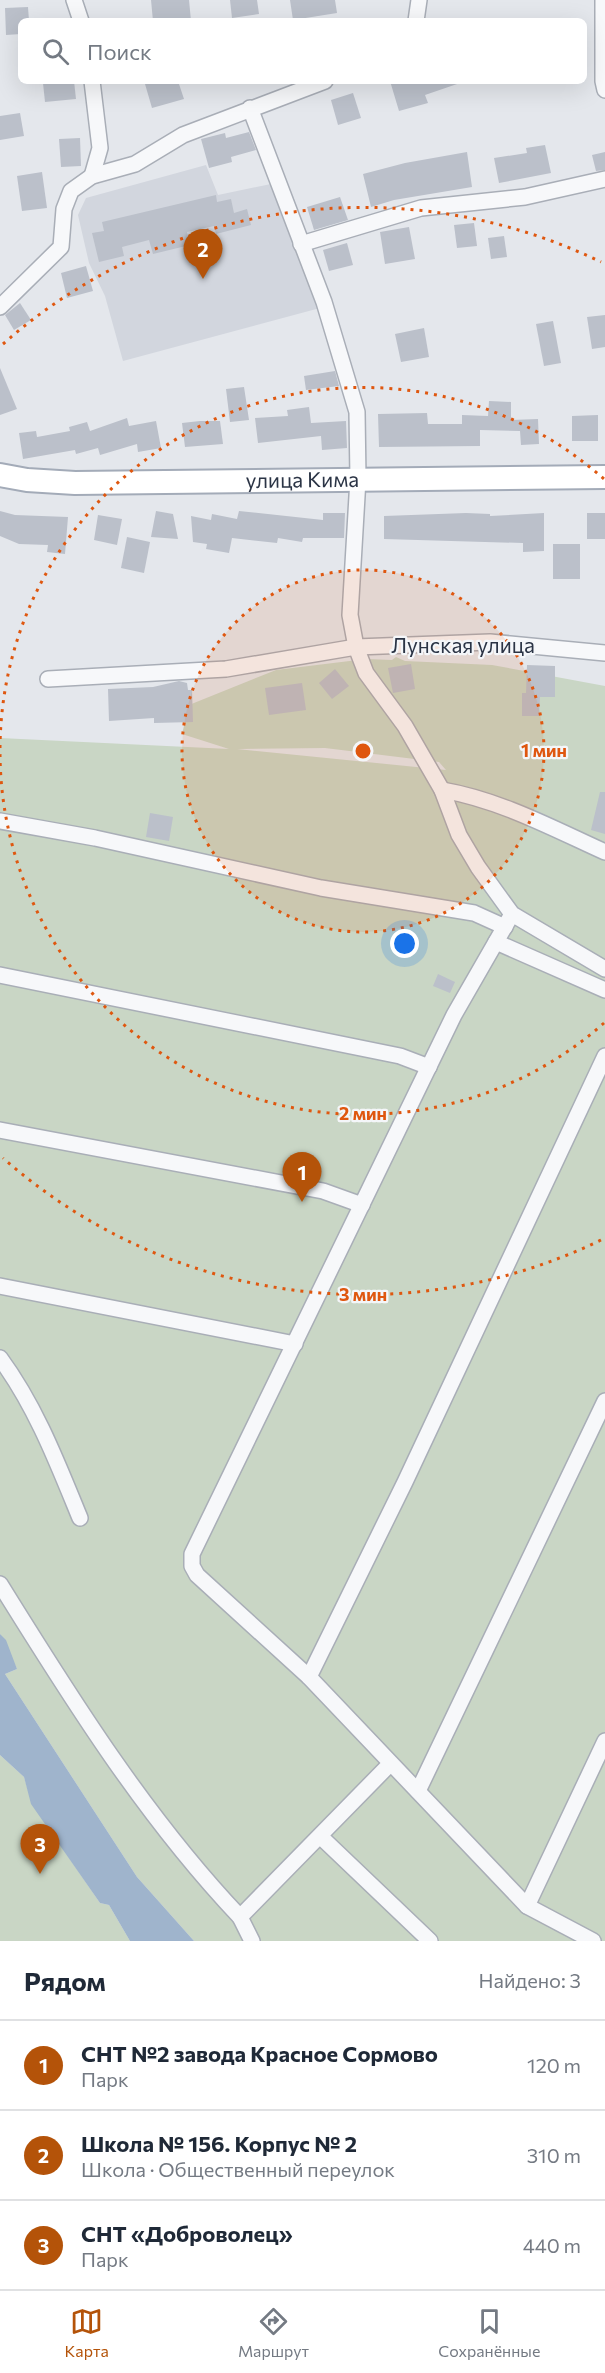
<!DOCTYPE html>
<html lang="ru">
<head>
<meta charset="utf-8">
<style>
  :root { --surface:#fff; --page:#f6f6f7; --text:#1f2937; --muted:#747a83; --line:#e0e1e3; --accent:#b45309 }
  body { margin:0; font-family:Commissioner,sans-serif; background:var(--page); color:var(--text) }
  .you { position:absolute; left:405px; top:944px; width:21px; height:21px; margin:-15px; border:4px solid #fff; border-radius:50%; background:#1a73e8; box-shadow:0 0 0 9px #1a73e833 }
  .badge { display:grid; place-items:center; width:39px; height:39px; border-radius:50%; background:var(--accent); color:#fff; font-size:20px; font-weight:700 }
  .pin { position:absolute; translate:-50% -50px; filter:drop-shadow(0 2px 3px #0008) }
  .pin::after { content:''; position:absolute; top:32px; width:21px; height:18px; background:inherit; clip-path:polygon(0 0,100% 0,50% 100%) }
  .list { margin:0; padding:0; list-style:none }
  h2 { display:flex; justify-content:space-between; align-items:center; height:78px; margin:0; padding:0 24px; font-size:26px }
  h2 small { font-size:20px; font-weight:400; color:var(--muted) }
  .list li { display:grid; grid-template-columns:39px 1fr auto; gap:18px; align-items:center; box-sizing:border-box; height:90px; padding:0 24px; border-top:2px solid var(--line) }
  .list b { display:block; font-size:22px; white-space:nowrap }
  .list p { margin:0; font-size:20px; white-space:nowrap; color:var(--muted) }
  .list em { font-size:20px; font-style:normal; color:var(--muted) }
  .icon { flex:none; width:33px; height:33px; fill:none; stroke:currentColor; stroke-width:2; stroke-linecap:round; stroke-linejoin:round }
  .map { position:relative; flex:none; width:605px; height:1941px; overflow:hidden }
  .search { position:absolute; background:var(--surface); box-shadow:0 6px 24px #0002; left:18px; right:18px; top:18px; height:66px; display:flex; align-items:center; gap:15px; box-sizing:border-box; padding:0 21px; border-radius:9px; color:var(--muted); font-size:22px }
  .sheet { height:348px; background:var(--surface) }
  nav { display:flex; justify-content:space-around; align-items:center; box-sizing:border-box; height:84px; border-top:2px solid var(--line); background:var(--surface); font-size:16px; color:var(--muted) }
  nav a { display:grid; justify-items:center; gap:3px }
  nav .on { color:var(--accent) }
  .map>svg:first-child { display:block }
  .built { fill:#d2d6de }
  .green { fill:#c9d6c5; fill-rule:evenodd }
  .water { fill:#9fb4cc }
  .building { fill:#bbc0ca }
  .lines { fill:none; stroke-linecap:round; stroke-linejoin:round }
  .minor-casing { stroke:#a9aeb7; stroke-width:18 }
  .primary-casing { stroke:#a3abb8; stroke-width:26 }
  .minor { stroke:#f7f8fa; stroke-width:15 }
  .primary { stroke:#fff; stroke-width:22 }
  .ring { fill:none; stroke:#df570f; stroke-width:3; stroke-dasharray:3 6 }
  .labels { text-anchor:middle; stroke-width:4.5; stroke-linejoin:round; paint-order:stroke }
  .street-label { font-size:21px; fill:#2b3445; stroke:#f4f6f9 }
  .centre { fill:#df570f; stroke:#f4f6f9; stroke-width:3 }
  .ring-label { font-size:18px; text-anchor:middle; font-weight:bold; fill:#df570f; stroke:#f4f6f9; stroke-width:4.5; stroke-linejoin:round; paint-order:stroke }
</style>
</head>
<body>
<div class="map">
<svg width="605" height="1941" viewBox="0 0 605 1941">
  <rect width="100%" height="100%" fill="#e4e7ec"/>
  <!-- built -->
  <path class="built" d="M206,165L218,195L271,184L320,308L123,361L105,296L89,263L78,215L86,198Z"/>
  <!-- green -->
  <g class="green">
    <path d="M396,657L405,661L492,665L605,686V1941H194L137,1877L5,1674L17,1669L0,1634V738L229,749L182,734L189,705L276,670L366,659L392,660ZM325,748L439,762L446,770L237,749Z"/>
    <path d="M0,1755L24,1777L32,1804L100,1903L109,1905L130,1941H0Z"/>
  </g>
  <!-- water -->
  <path class="water" d="M0,1634L6,1640L17,1669L5,1674L137,1877L194,1941H130L109,1905L100,1903L31,1804L24,1777L0,1755Z"/>
  <!-- building -->
  <g class="building">
    <path d="M151,0H189L191,21H153Z"/>
    <path d="M230,0H257L259,14L232,18Z"/>
    <path d="M290,0H335L337,13L293,20Z"/>
    <path d="M28,7L29,21H21V34L6,35L5,8Z"/>
    <path d="M74,81L76,99L45,102L43,83Z"/>
    <path d="M155,81H178L184,99L152,108L145,84Z"/>
    <path d="M390,81H460V83L425,95L428,103L399,111Z"/>
    <path d="M353,93L361,118L338,125L331,100Z"/>
    <path d="M20,113L24,136L0,140V116Z"/>
    <path d="M249,132L256,150L231,157L232,162L209,168L201,139L225,133L226,138Z"/>
    <path d="M80,138L81,166L61,167L59,139Z"/>
    <path d="M545,145L551,173L499,183L494,158L527,153L526,148Z"/>
    <path d="M467,152L472,187L394,200L371,207L363,174L405,163Z"/>
    <path d="M605,152V170L596,171L592,155Z"/>
    <path d="M42,172L47,208L22,211L17,176Z"/>
    <path d="M216,195L217,202L231,199L234,213L247,209L251,225L216,234L214,226L187,232L190,245L153,254L149,240L122,247L124,256L99,262L92,233L104,231L102,222Z"/>
    <path d="M340,197L348,220L314,230L307,207Z"/>
    <path d="M474,223L477,246L457,248L454,225Z"/>
    <path d="M409,227L415,259L385,264L380,232Z"/>
    <path d="M504,236L507,257L491,259L488,238Z"/>
    <path d="M347,243L353,265L329,271L323,250Z"/>
    <path d="M86,266L93,291L67,298L61,273Z"/>
    <path d="M20,303L31,320L14,330L5,315Z"/>
    <path d="M605,315V347L592,349L587,317Z"/>
    <path d="M553,321L561,363L544,366L536,324Z"/>
    <path d="M424,328L429,357L401,362L395,334Z"/>
    <path d="M0,368L17,409L0,415Z"/>
    <path d="M335,371L339,386L306,390L304,376Z"/>
    <path d="M244,387L249,420L230,422L226,389Z"/>
    <path d="M489,401L511,402V420L538,419L539,444L521,445L520,431L480,430V446L379,447L378,414L427,413L428,424H462V415L488,416Z"/>
    <path d="M309,407L311,423L346,421L347,448L322,450L321,436L258,443L255,418L288,416L287,410Z"/>
    <path d="M598,415V441H572V416Z"/>
    <path d="M127,418L129,426L156,421L161,448L138,452L137,444L100,455L98,448L76,454L75,450L23,459L19,433L36,431L37,437L70,431L69,427L87,422L90,431Z"/>
    <path d="M200,421H220L223,444L185,447L182,423Z"/>
    <path d="M0,511L15,515L68,517L65,554L47,552L48,545L19,544L0,536Z"/>
    <path d="M156,511L173,514L178,539L151,537Z"/>
    <path d="M239,511L323,520V513H345L344,538H303L302,542L278,538L277,543L232,538L229,553L206,549L207,544L193,542L191,516L211,520L212,514L237,519Z"/>
    <path d="M466,513L490,514V516L544,513V551L523,552V543L384,539V516Z"/>
    <rect x="587" y="513" width="18" height="26"/>
    <path d="M98,515L122,519L117,545L94,540Z"/>
    <path d="M127,537L150,542L144,573L121,568Z"/>
    <rect x="553" y="544" width="27" height="35"/>
    <path d="M411,664L415,689L393,693L388,668Z"/>
    <path d="M527,665L555,666V697H540L539,716H522V693H526Z"/>
    <path d="M335,669L349,686L332,699L319,683Z"/>
    <path d="M179,681L187,683L188,690H192L193,722L154,723V718L109,721L108,689L153,687Z"/>
    <path d="M302,683L306,710L269,715L265,688Z"/>
    <path d="M600,792H605V834L591,830Z"/>
    <path d="M150,813L173,817L169,841L146,837Z"/>
    <path d="M438,974L455,982L450,993L433,986Z"/>
  </g>
  <g class="lines">
    <!-- minor casing -->
    <g class="minor-casing">
      <g id="minor">
        <path d="M74,0L81,21"/>
        <path d="M603,0V81L605,90"/>
        <path d="M416,21L419,0"/>
        <path d="M92,81L100,148L92,176"/>
        <path d="M250,108L324,302L357,412L358,479L350,615L356,647L366,673L405,726L442,790L459,835L478,867L512,914L605,969"/>
        <path d="M301,244L421,208L525,197L605,179"/>
        <path d="M0,307L61,247L64,209L71,191L92,176L135,164L183,135L325,81"/>
        <path d="M48,679L226,669L356,647L490,642L605,653"/>
        <path d="M442,790C500,800 552,828 605,852"/>
        <path d="M0,821L95,838L321,888L474,913L505,927"/>
        <path d="M512,914L454,1015L192,1554V1566L197,1575L309,1677L527,1906L593,1941"/>
        <path d="M496,942L605,990"/>
        <path d="M0,975L400,1056L429,1067"/>
        <path d="M0,1130L323,1191L362,1205"/>
        <path d="M0,1286L295,1344"/>
        <path d="M0,1358C36,1407 57,1462 80,1518"/>
        <path d="M0,1584C72,1700 146,1818 240,1917L390,1764"/>
        <path d="M309,1677L405,1482L605,1056"/>
        <path d="M418,1791L605,1401"/>
        <path d="M321,1837L430,1941"/>
        <path d="M527,1906L605,1741"/>
        <path d="M240,1917L252,1941"/>
      </g>
    </g>
    <!-- primary casing -->
    <g class="primary-casing">
      <g id="primary">
        <path id="s1" d="M0,475L27,480L75,483L605,477"/>
      </g>
    </g>
    <!-- minor -->
    <use href="#minor" class="minor"/>
    <!-- primary -->
    <use href="#primary" class="primary"/>
  </g>
  <!-- distance rings -->
  <circle cx="363" cy="751" r="181" fill="#df570f" fill-opacity=".12"/>
  <g class="ring">
    <circle cx="363" cy="751" r="181"/>
    <path d="M604 1023A363 363 0 0 1 0 754M0 748A363 363 0 0 1 604 479"/>
    <path d="M601 1240A544 544 0 0 1 3 1158M3 344A544 544 0 0 1 601 262"/>
  </g>
  <g class="labels">
    <!-- street labels -->
    <g class="street-label">
      <text dy="7" stroke="none"><textPath href="#s1" startOffset="303">улица Кима</textPath></text>
      <text x="463" y="653">Лунская улица</text>
    </g>
  </g>
  <circle cx="363" cy="751" r="9" class="centre"/>
  <g class="ring-label">
    <text x="544" y="757">1 мин</text>
    <text x="363" y="1120">2 мин</text>
    <text x="363" y="1301">3 мин</text>
  </g>
</svg>
<div class="you"></div>
<div class="pin badge" style="left:302px;top:1202px">1</div>
<div class="pin badge" style="left:203px;top:279px">2</div>
<div class="pin badge" style="left:40px;top:1874px">3</div>
<div class="search"><svg class="icon" aria-label="search" viewBox="0 0 24 24"><circle cx="10" cy="10" r="6"/><path d="M15 15l6 6"/></svg>Поиск</div>
</div>
<section class="sheet">
<h2>Рядом<small>Найдено: 3</small></h2>
<ul class="list">
<li><span class="badge">1</span><div><b>СНТ №2 завода Красное Сормово</b><p>Парк</p></div><em>120 m</em></li>
<li><span class="badge">2</span><div><b>Школа № 156. Корпус № 2</b><p>Школа · Общественный переулок</p></div><em>310 m</em></li>
<li><span class="badge">3</span><div><b>СНТ «Доброволец»</b><p>Парк</p></div><em>440 m</em></li>
</ul>
</section>
<nav>
<a class="on"><svg class="icon" aria-label="map" viewBox="0 0 24 24"><path d="M3 6l6-2 6 2 6-2v14l-6 2-6-2-6 2zM9 4v14M15 6v14"/></svg>Карта</a>
<a><svg class="icon" aria-label="directions" viewBox="0 0 24 24"><path d="M12 3l9 9-9 9-9-9zM9 14v-3h6M13 9l2 2-2 2"/></svg>Маршрут</a>
<a><svg class="icon" aria-label="saved" viewBox="0 0 24 24"><path d="M7 4h10v16l-5-4-5 4z"/></svg>Сохранённые</a>
</nav>
</body>
</html>
